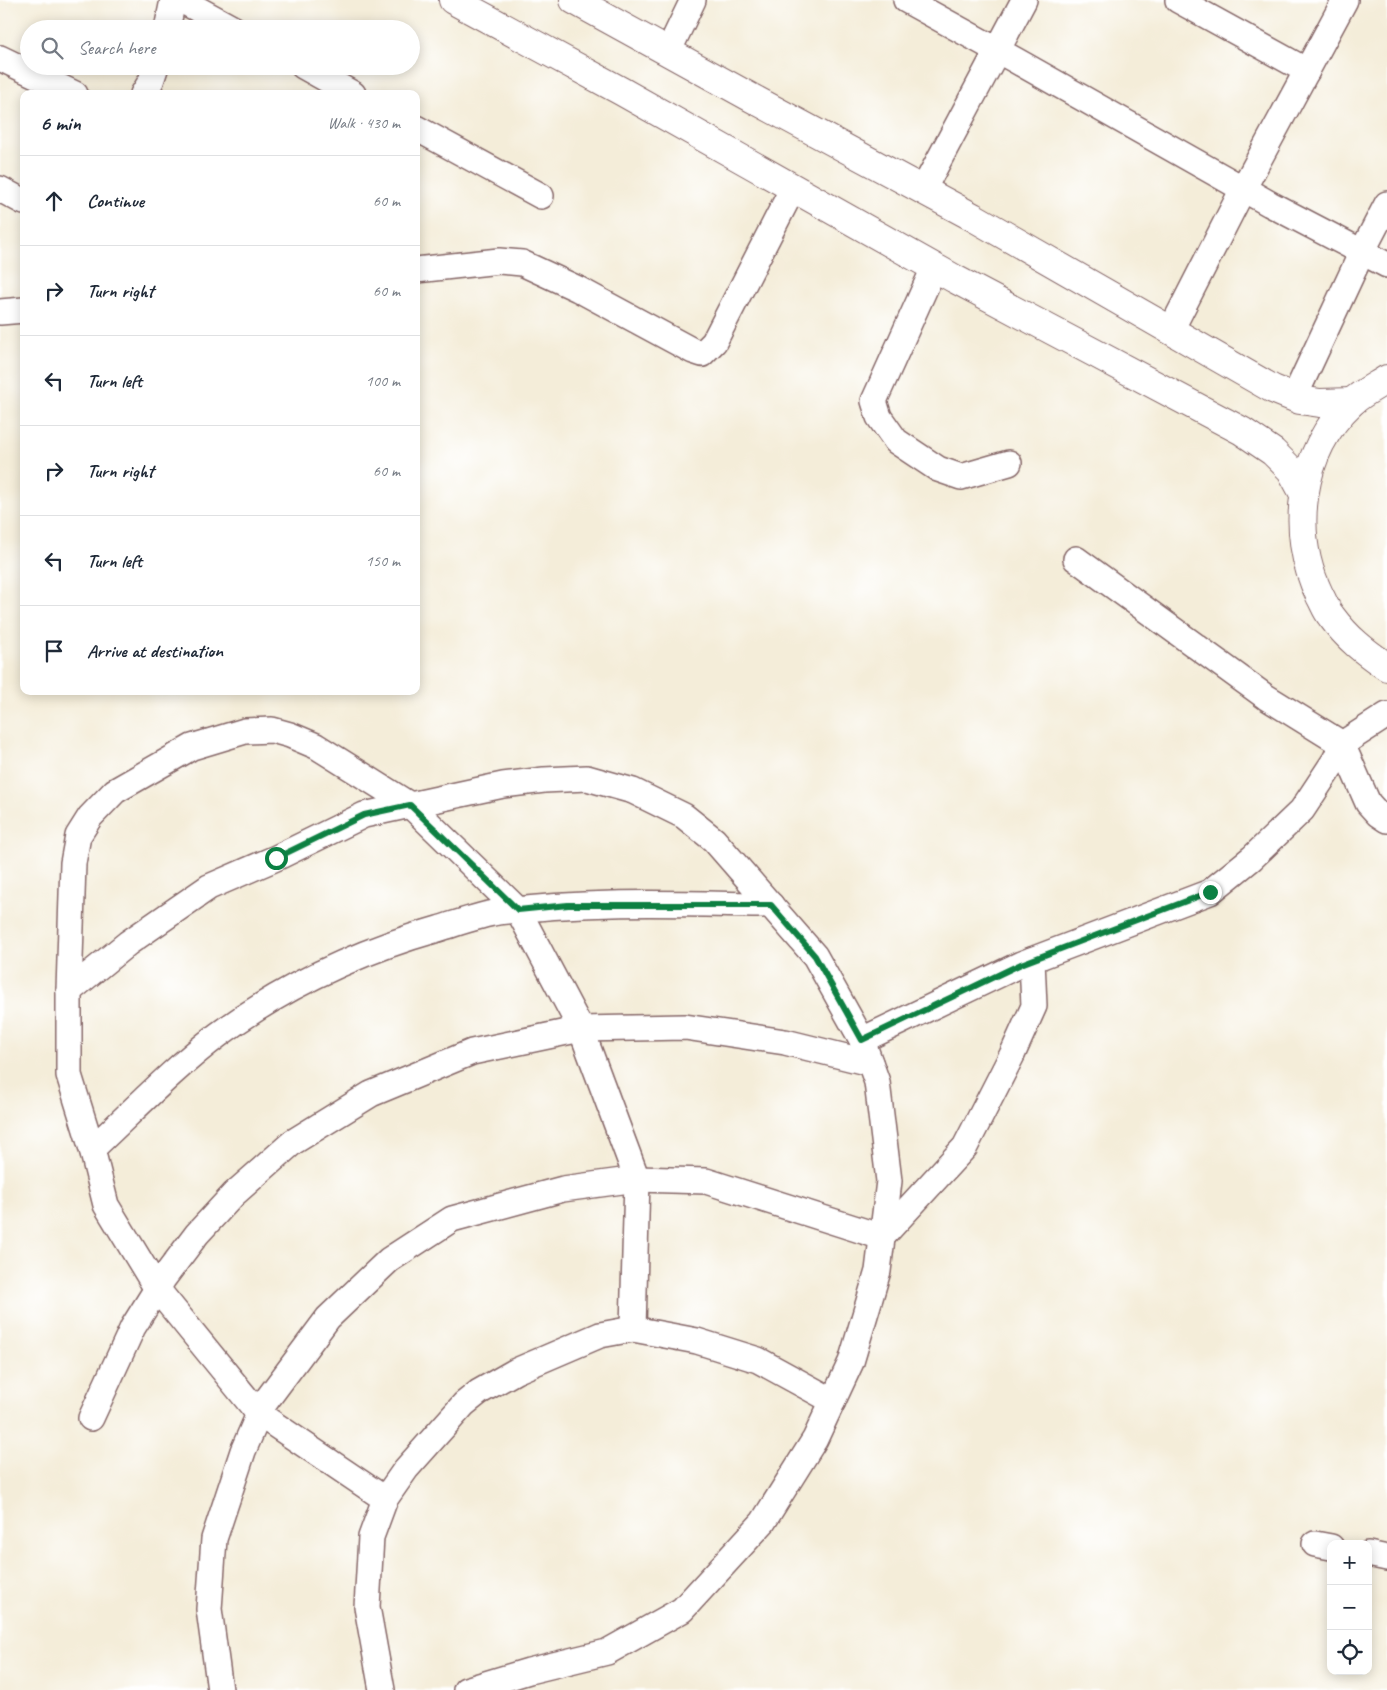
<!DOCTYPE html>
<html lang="en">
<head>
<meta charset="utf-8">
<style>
  :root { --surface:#fff; --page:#f6f6f7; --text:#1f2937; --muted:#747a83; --line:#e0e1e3 }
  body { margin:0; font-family:Caveat,sans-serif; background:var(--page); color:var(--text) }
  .controls { position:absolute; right:15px; bottom:15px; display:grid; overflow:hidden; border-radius:10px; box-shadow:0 2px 12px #0003 }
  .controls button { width:45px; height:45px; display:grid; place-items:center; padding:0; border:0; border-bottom:1px solid var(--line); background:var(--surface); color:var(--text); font:25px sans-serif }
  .stop { position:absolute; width:15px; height:15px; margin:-11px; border:4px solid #0b8043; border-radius:50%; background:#fff }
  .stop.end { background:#0b8043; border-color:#fff; box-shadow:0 1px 5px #0008 }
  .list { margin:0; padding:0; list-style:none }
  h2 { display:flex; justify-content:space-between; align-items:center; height:65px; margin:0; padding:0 20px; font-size:21px }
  h2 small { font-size:16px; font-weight:400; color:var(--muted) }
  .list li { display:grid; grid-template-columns:32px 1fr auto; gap:15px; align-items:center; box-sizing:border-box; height:90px; padding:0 20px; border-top:1px solid var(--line) }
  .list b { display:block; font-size:19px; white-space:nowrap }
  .list em { font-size:16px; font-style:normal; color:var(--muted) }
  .icon { flex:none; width:28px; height:28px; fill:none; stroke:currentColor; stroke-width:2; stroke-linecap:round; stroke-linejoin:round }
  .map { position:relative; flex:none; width:1387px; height:1690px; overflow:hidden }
  .search { position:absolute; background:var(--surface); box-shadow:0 2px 12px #0003; left:20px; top:20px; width:400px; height:55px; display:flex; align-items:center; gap:12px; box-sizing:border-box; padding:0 18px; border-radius:28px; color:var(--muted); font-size:19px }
  .panel { position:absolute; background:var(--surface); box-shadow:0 2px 12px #0003; left:20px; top:90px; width:400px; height:605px; border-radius:10px }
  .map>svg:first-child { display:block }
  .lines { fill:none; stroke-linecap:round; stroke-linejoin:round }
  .minor-casing { stroke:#866768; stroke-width:28 }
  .major-casing { stroke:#866768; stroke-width:30 }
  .highway-casing { stroke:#866768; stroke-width:30 }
  .minor { stroke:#fff; stroke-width:25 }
  .major { stroke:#fff; stroke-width:28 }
  .highway { stroke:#fff; stroke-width:28 }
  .route { stroke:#0b8043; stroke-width:6 }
</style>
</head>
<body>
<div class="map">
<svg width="1387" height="1690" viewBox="0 0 1387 1690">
  <rect width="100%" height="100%" fill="#fff"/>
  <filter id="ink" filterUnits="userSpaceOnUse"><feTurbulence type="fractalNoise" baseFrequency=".02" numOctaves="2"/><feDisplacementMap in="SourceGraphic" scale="10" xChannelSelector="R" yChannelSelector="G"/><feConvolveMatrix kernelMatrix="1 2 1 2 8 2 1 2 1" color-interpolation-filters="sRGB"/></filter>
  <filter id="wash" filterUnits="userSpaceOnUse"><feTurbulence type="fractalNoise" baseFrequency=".0096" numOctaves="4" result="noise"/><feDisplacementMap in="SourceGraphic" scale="20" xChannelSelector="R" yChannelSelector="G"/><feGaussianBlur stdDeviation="1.12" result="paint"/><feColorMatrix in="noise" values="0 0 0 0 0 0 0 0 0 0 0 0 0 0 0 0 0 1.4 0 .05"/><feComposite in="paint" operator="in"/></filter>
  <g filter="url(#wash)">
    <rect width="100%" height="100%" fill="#f4edd9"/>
  </g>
  <g filter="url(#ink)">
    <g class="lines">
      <!-- minor casing -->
      <g class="minor-casing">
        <g id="minor">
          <path d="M181,0L234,29"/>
          <path d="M906,0L1015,60L1270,204L1387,265"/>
          <path d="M1178,0L1307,71"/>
          <path d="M167,29L173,0"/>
          <path d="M668,52L693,0"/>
          <path d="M0,58L75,94"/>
          <path d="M303,66L353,94"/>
          <path d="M143,94L151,81L156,66"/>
          <path d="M416,128L541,196"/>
          <path d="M0,189L24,202"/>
          <path d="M923,190L1024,0"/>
          <path d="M934,268L874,401L879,417L896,441L938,469L961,477L1009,463"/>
          <path d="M416,270L499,261L522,263L578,289L693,351L702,354L714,342L793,188"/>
          <path d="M0,312L24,310"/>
          <path d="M1171,330L1243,189L1345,0"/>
          <path d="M1294,398L1362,252L1387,204"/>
          <path d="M1076,559L1266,697L1342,744L1368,803L1378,814L1387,820"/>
          <path d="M69,991L128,943L209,887L276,858L364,815L503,785L544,780L587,778L633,791L684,816L714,840L815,956L862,1040L877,1082L889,1181L878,1271L851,1362L815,1439L763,1522L682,1610L607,1652L529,1671L466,1690"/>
          <path d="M862,1040L1021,964L1210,892L1252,858L1302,810L1335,760L1342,744L1387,715"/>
          <path d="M92,1149C133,1111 173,1069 218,1035C283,987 360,951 438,929C458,923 479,915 499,912C589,900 681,904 771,905"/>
          <path d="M91,1418L133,1327L163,1279L197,1234L234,1194L293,1142L371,1094L472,1052L581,1029L685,1027L785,1042L870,1063"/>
          <path d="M385,1499L259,1414L157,1289L106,1205L92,1149L69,1075V991L73,863L78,836L90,817L115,791L192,747L245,731L272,730L290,735L316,746L410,805L518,910L581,1029L637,1179L633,1329"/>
          <path d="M1315,1544L1331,1547"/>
          <path d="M1368,1554L1387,1558"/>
          <path d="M220,1690L209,1609L214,1539L243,1451L263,1405L328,1318L389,1260L452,1219L563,1189L637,1179L706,1181L882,1237L965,1147L1012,1055L1034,1006L1032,960"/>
          <path d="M382,1690L367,1607L371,1537L385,1499L406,1469L464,1404L479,1392L516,1371L600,1335L633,1329L697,1341L758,1360L833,1401"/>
        </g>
      </g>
      <!-- major casing -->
      <g class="major-casing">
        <g id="major">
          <path d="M453,0L621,91L955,279L1242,431L1273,452L1291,470L1304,494"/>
          <path d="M574,0L750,97L973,217L1273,389L1300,400L1320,403L1352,402"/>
        </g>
      </g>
      <!-- highway casing -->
      <g class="highway-casing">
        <path id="highway" d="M1387,379C1376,386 1362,393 1352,402C1299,451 1289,533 1320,596C1324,603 1326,610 1331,616C1348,639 1364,651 1387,667"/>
      </g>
      <!-- minor -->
      <use href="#minor" class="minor"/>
      <!-- major -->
      <use href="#major" class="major"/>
      <!-- highway -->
      <use href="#highway" class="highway"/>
    </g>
  </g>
  <g class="lines" filter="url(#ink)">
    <!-- route -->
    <path class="route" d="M276,858L364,815L410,805L518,910L568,905H771L815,956L862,1040L1021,964L1210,892"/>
  </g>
</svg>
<div class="controls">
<button>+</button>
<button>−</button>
<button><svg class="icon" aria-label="locate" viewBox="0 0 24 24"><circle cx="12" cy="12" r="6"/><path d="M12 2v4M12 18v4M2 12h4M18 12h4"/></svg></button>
</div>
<div class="stop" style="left:276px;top:858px"></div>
<div class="stop end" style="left:1210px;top:892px"></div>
<div class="search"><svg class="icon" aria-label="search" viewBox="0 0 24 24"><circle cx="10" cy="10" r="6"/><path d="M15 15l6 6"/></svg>Search here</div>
<section class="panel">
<h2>6 min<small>Walk · 430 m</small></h2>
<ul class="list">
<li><svg class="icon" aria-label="ahead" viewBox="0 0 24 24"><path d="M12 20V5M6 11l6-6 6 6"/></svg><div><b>Continue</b></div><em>60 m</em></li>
<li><svg class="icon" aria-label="right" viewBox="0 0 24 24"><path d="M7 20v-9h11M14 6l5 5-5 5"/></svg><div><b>Turn right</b></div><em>60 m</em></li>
<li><svg class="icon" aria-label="left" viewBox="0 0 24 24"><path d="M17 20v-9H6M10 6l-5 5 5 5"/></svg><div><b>Turn left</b></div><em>100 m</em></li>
<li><svg class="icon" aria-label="right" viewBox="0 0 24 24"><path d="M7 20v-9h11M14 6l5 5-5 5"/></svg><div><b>Turn right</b></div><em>60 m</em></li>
<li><svg class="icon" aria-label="left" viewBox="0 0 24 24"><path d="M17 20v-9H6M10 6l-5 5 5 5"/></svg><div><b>Turn left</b></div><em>150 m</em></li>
<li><svg class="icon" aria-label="arrive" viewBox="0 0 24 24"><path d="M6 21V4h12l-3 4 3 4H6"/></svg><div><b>Arrive at destination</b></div></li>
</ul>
</section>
</div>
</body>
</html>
